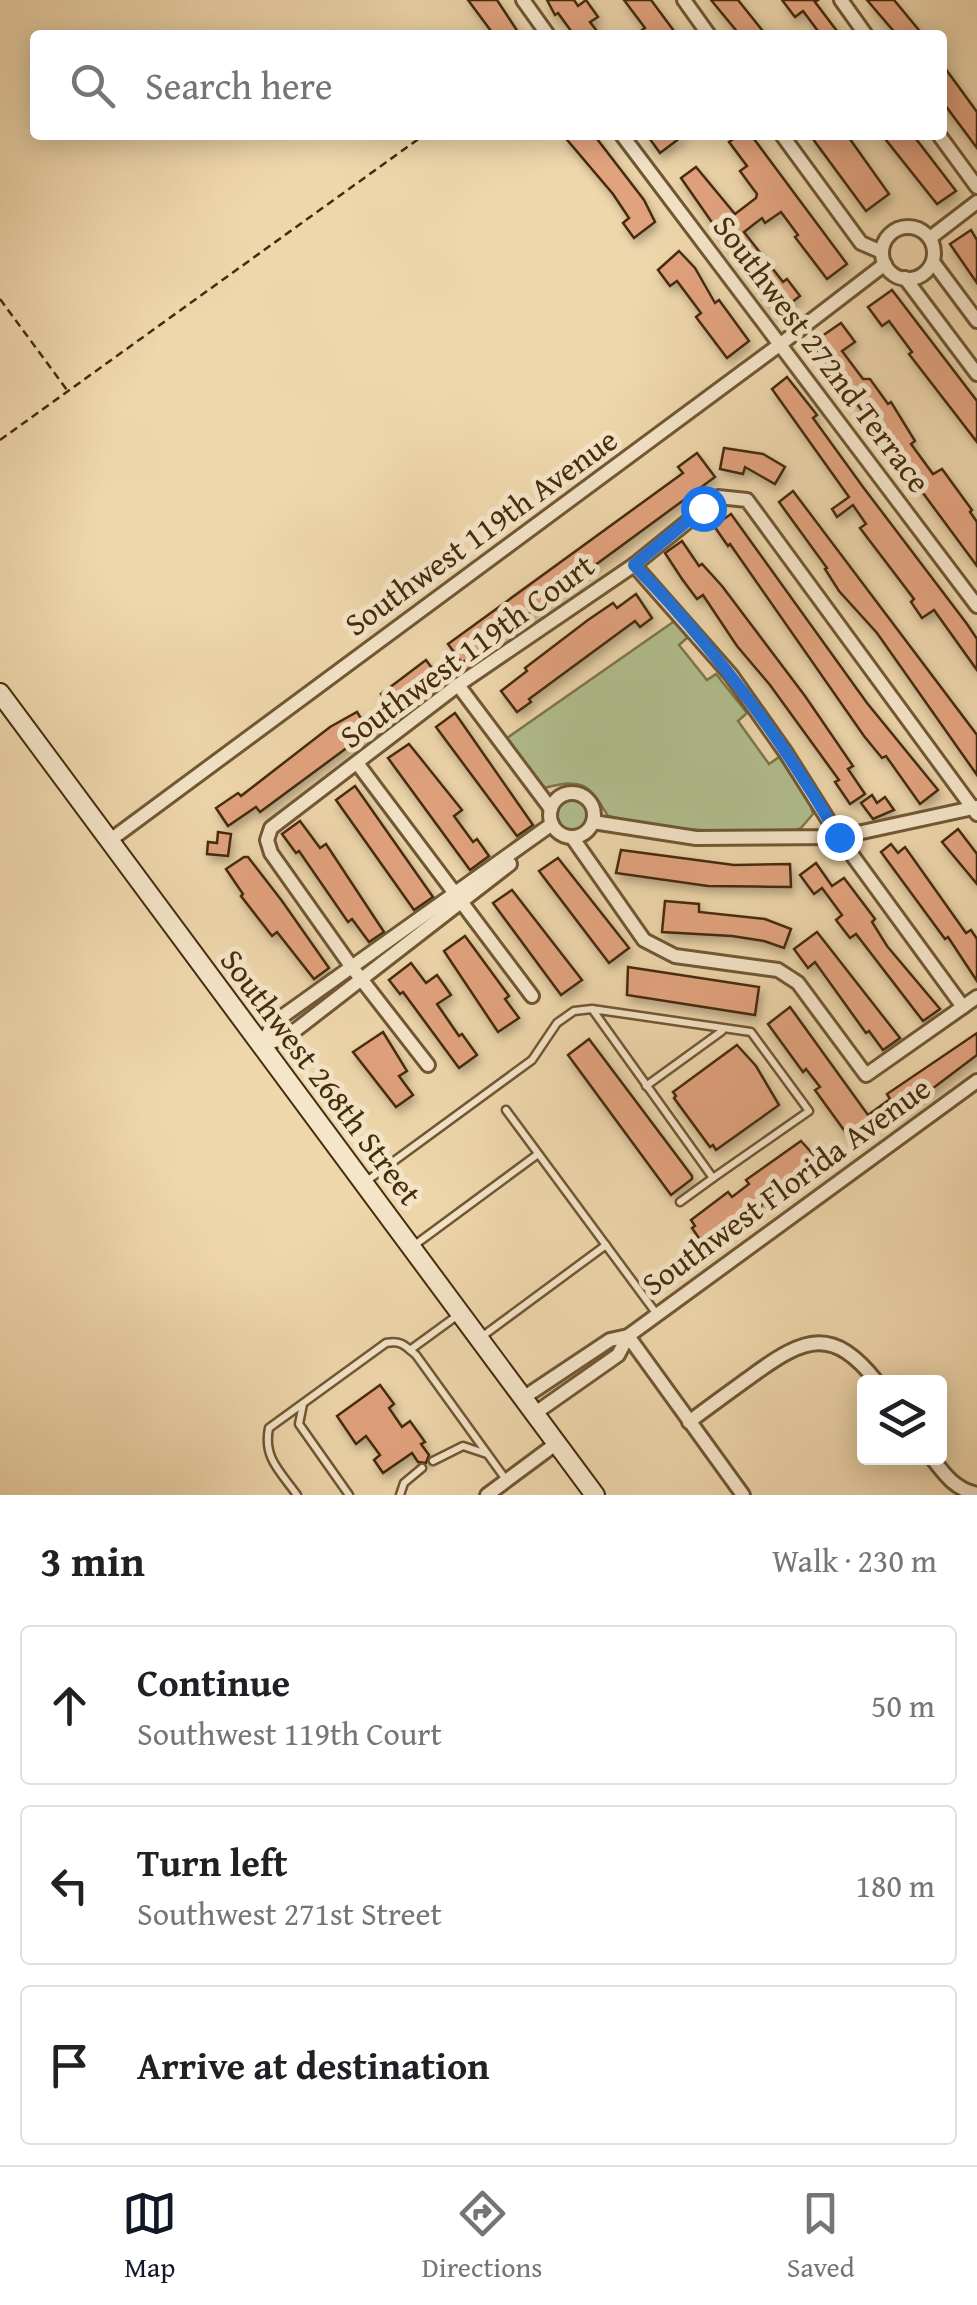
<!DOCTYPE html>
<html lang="en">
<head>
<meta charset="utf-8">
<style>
  :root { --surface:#fff; --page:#f6f6f6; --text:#202124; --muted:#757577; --line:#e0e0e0; --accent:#111827 }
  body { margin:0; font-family:"Gentium Book Plus",serif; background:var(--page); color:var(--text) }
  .controls { position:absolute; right:30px; bottom:30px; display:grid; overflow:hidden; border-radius:10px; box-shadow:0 5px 25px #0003 }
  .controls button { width:90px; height:90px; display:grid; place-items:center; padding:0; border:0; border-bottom:2px solid var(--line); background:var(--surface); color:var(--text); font:50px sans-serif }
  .stop { position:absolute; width:30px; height:30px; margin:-22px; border:8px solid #1a73e8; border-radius:50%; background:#fff }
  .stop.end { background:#1a73e8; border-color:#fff; box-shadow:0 2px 10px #0008 }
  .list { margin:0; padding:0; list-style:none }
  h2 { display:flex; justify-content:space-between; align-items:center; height:130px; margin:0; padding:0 40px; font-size:42px }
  h2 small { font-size:32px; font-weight:400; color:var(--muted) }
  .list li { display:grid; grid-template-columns:65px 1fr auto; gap:30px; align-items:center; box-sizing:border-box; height:160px; margin:0 20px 20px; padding:0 20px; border:2px solid var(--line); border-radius:10px }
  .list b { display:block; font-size:38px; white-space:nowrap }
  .list p { margin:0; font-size:32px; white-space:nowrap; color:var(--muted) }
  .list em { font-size:32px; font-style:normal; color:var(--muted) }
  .icon { flex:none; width:55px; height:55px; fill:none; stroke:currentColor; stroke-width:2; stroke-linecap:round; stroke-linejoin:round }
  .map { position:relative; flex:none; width:977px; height:1495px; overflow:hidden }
  .search { position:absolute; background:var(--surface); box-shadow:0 5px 25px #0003; left:30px; right:30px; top:30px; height:110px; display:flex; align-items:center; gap:25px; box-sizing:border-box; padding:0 35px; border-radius:10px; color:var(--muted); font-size:38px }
  .sheet { height:670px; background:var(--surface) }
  nav { display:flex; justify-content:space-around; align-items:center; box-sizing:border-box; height:140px; border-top:2px solid var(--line); background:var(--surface); font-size:28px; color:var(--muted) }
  nav a { display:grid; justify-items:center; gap:5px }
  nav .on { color:var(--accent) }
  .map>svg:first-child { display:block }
  .green { fill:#b2bf8e; stroke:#7c764d; stroke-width:2.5 }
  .building { fill:#e1a27e; stroke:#452c0c; stroke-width:2.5; filter:url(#shadow) }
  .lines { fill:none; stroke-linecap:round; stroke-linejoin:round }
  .lane-casing { stroke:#705734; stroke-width:11 }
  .street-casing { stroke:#705734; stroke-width:18 }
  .secondary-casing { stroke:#452c0c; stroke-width:22 }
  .path { stroke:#452c0c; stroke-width:2.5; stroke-dasharray:8 5; stroke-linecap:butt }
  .lane { stroke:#f5e5c9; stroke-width:6 }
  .street { stroke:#f5e5c9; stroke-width:12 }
  .secondary { stroke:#f5e5c9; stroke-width:18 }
  .route { stroke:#1a73e8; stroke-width:12 }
  .labels { text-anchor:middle; stroke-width:10; stroke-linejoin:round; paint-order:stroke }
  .street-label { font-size:32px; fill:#452c0c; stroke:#f5e5c9 }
</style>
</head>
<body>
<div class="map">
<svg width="977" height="1495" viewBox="0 0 977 1495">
  <defs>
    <filter id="shadow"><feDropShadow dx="3" dy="5.5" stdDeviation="5" flood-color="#0004"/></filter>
  </defs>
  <rect width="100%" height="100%" fill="#efd7ac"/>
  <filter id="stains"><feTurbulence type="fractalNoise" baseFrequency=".002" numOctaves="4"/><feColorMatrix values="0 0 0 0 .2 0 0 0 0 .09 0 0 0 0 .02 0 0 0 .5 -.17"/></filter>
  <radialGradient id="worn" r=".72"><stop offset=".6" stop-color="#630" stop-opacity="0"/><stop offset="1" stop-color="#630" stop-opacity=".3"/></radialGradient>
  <!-- green -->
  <g class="green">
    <path d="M676,620L688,637L679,645L707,680L716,674L747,713L738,721L769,764L779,757L810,803L813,814L801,828L792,832C728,833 670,831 608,816C588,783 583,778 544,788L507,738Z"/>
    <circle cx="571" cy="814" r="17"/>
  </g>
  <!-- building -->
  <g class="building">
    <path d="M468,0H497L520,35H494Z"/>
    <path d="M547,0H574L578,6L586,0L598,17L590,22L600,35H574L558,13L555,15Z"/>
    <path d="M624,0H651L677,35H635L645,28Z"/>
    <path d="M711,0H738L766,35H740Z"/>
    <path d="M782,0H818L815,2L840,35H821L803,11L795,17Z"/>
    <path d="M867,0H894L923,35H897Z"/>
    <path d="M942,64L977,112V148L942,101Z"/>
    <path d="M563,135H594L644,200L655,222L634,238L623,223L629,218L613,194Z"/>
    <path d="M647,135H684L660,153Z"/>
    <path d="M739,135H751L847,264L827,279L795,237L798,235L781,212L765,223L762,218L744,232L783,282L787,279L800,296L776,314L681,178L696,167L735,214L756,198L757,194L740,171L747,166L729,142Z"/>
    <path d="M810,135H847L889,194L866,211Z"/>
    <path d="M882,135H913L956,191L937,204Z"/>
    <path d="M971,230L977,240V283L950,244Z"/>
    <path d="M679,251L695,268L715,303L719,300L749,341L727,358L696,317L701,313L677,281L670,286L658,270Z"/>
    <path d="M892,290L977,401V442L909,354L912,352L889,321L882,326L868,307Z"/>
    <path d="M841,323L855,342L842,351L863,379H870L888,404L891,402L915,441L911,444L933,474L942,469L972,510L970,512L977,522V566L812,343Z"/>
    <path d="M787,377L817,415L813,418L863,487L967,624L977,639V670L934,610L922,618L911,602L914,599L860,528L866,524L853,505L837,517L832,509L849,497L772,389Z"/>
    <path d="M724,448L763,454L785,467L775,484L745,467L743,474L720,469Z"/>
    <path d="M697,453L715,477L462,663L448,644L683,473L678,467Z"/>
    <path d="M793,491L977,735V775L877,633L839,591L825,569L827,568L779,502Z"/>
    <path d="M731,514L867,703L938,790L920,804L886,756L882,758L864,736L730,544L728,546L714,526Z"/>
    <path d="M682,541L699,566L702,564L722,586L805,696L853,766L848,769L865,794L850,804L835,782L839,780L770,685L737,646L703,595L697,599L682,579L665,553Z"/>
    <path d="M636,594L652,618L640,627L635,621L529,699L531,702L517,712L501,691L527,671L525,668L588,620L613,603L617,608Z"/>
    <path d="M426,660L440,679L260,812L256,807L228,826L216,808L238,793L241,796L330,727L357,712L362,720L387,702L381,694Z"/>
    <path d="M455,713L533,825L517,836L436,727Z"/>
    <path d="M409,744L462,810L454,816L473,842L477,839L489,856L470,870L388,758Z"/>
    <path d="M355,786L433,897L414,910L336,800Z"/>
    <path d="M872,795L877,803L885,797L894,810L873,819L861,803Z"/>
    <path d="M300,821L320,848L326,844L384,932L369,942L352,919L348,922L299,851L296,853L282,834Z"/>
    <path d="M958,829L977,854V884L942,842Z"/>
    <path d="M218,832L231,834L228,856L207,854L208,842L217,843Z"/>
    <path d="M891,844L898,853L905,847L966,933L971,930L977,939V981L948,937L945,939L881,852Z"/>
    <path d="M621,850L734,865L790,864L791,887L708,886L616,873Z"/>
    <path d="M244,857H248L282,901L329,968L314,979L277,932L272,936L241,896L243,894L226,869Z"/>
    <path d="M558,858L629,948L609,963L539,871Z"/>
    <path d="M816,863L832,886L844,878L875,919L872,922L887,946L940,1009L923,1021L856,934L850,938L836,920L842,915L822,888L814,894L800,875Z"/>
    <path d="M512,890L582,980L561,995L493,903Z"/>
    <path d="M665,901L699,904V912L765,919L791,929L784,948L764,941L732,936L662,932Z"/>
    <path d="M817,932L900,1038L883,1050L869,1031L866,1033L815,962L808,968L794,949Z"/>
    <path d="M465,936L509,996L505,999L519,1018L498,1032L444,951Z"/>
    <path d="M411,963L426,983L437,975L451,995L437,1004L459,1036L462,1034L477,1055L459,1068L403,992L400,994L389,980Z"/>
    <path d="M628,967L759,987L755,1015L627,995Z"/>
    <path d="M790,1007L868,1115L890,1099L887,1094L977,1033V1055L916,1101L891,1117L888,1113L857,1136L855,1133L849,1137L815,1090L820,1087L806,1069L803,1072L768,1024Z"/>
    <path d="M383,1032L407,1071L399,1076L413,1095L396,1107L353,1052Z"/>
    <path d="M589,1039L692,1176V1179L671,1195L568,1055Z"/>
    <path d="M737,1045L756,1066L779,1105L716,1150L713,1145L710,1147L674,1098L676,1096L673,1092Z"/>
    <path d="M801,1141L820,1162L705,1247L692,1228L695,1226L691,1220L728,1192L732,1197L749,1184L746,1180Z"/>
    <path d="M380,1385L394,1404L389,1408L402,1427L410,1421L425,1442L421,1444L429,1455L426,1463L418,1462L412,1453L383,1473L374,1460L380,1455L366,1436L356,1444L337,1416Z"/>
  </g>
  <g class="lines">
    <!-- lane casing -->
    <g class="lane-casing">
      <g id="lane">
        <path d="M646,1086L722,1031"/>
        <path d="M506,1110L656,1313"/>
        <path d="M364,1183L532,1060L557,1023L574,1011L592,1009L751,1032L809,1111L713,1178L592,1009"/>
        <path d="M680,1202L713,1178"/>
        <path d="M412,1247L538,1154"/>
        <path d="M480,1338L606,1245"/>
        <path d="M410,1350L458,1315"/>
        <path d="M303,1404L299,1424L349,1495"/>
        <path d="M433,1461L463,1446L487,1454"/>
        <path d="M297,1495C280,1471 263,1458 269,1428L386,1343C400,1340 405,1345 416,1355L507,1481"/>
        <path d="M400,1495L404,1483L422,1468"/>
      </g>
    </g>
    <!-- street casing -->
    <g class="street-casing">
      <g id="street">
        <path d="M523,0L548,35"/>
        <path d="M684,0L709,35"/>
        <path d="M841,0L866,35"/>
        <path d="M622,135L977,606"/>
        <path d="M782,135L861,243L882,252"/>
        <path d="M939,135L977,187"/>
        <circle cx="908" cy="253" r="26"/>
        <path d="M930,238L977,202"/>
        <path d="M933,262L977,321"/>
        <path d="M905,278L977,374"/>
        <path d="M634,565L731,675L786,753L839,837L963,1007"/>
        <path d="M458,685L551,809"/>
        <path d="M357,763L532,996"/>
        <circle cx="572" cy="815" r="22"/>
        <path d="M593,822L696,838L839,837L977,807"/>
        <path d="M572,837L644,940L675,956L778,970L798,983L866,1075L977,997"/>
        <path d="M109,841L782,343L885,264"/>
        <path d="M260,1046L276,1021L552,824"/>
        <path d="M260,1046L288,1036L510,864"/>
        <path d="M428,1065L351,966L271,853L267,840L271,828L458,685L634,565L718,497L747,500L977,814"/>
        <path d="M628,1336L743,1495"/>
        <path d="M523,1398L610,1340L628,1336L977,1081"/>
        <path d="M534,1414L618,1355L628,1336"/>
        <path d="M689,1422C710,1406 731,1391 753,1375C805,1337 833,1326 877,1382"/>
        <path d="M932,1458C945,1475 955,1489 977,1494"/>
        <path d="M487,1495L557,1443"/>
      </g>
    </g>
    <!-- secondary casing -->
    <g class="secondary-casing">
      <path id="secondary" d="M0,693L595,1495"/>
    </g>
    <!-- path -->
    <g class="path">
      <path d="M0,299L67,390"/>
      <path d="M0,440L424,135"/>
    </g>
    <!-- lane -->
    <use href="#lane" class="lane"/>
    <!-- street -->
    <use href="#street" class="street"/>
    <!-- secondary -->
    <use href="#secondary" class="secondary"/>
  </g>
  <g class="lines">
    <!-- route -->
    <path class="route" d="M703,508L634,565C713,646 782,739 839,837"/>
  </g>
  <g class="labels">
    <!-- street labels -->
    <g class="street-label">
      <text transform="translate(822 354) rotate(53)" y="11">Southwest 272nd Terrace</text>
      <text transform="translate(481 532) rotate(-36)" y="11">Southwest 119th Avenue</text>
      <text transform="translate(467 651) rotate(-36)" y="11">Southwest 119th Court</text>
      <text transform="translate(321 1077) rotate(53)" y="11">Southwest 268th Street</text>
      <text transform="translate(786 1186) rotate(-36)" y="11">Southwest Florida Avenue</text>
    </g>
  </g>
  <rect width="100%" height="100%" filter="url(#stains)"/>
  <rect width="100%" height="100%" fill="url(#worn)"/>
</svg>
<div class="controls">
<button><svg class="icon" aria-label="layers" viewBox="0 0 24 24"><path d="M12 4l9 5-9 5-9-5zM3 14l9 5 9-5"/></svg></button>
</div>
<div class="stop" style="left:703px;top:508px"></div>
<div class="stop end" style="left:839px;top:837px"></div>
<div class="search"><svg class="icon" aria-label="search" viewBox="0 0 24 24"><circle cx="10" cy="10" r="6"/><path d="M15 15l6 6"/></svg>Search here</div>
</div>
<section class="sheet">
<h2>3 min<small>Walk · 230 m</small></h2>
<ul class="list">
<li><svg class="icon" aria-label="ahead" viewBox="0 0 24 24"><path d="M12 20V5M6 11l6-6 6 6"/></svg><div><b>Continue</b><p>Southwest 119th Court</p></div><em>50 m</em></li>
<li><svg class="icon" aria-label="left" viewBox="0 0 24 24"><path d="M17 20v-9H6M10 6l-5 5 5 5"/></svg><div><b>Turn left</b><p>Southwest 271st Street</p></div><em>180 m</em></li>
<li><svg class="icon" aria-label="arrive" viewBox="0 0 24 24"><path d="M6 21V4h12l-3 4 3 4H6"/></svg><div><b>Arrive at destination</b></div></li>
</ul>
</section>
<nav>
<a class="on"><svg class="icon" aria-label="map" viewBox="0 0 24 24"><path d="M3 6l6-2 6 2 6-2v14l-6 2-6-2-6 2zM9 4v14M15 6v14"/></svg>Map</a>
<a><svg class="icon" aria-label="directions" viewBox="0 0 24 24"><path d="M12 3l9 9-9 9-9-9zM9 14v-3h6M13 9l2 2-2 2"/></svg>Directions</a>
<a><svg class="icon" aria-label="saved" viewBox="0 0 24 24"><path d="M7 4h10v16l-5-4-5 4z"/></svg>Saved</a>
</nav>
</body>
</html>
